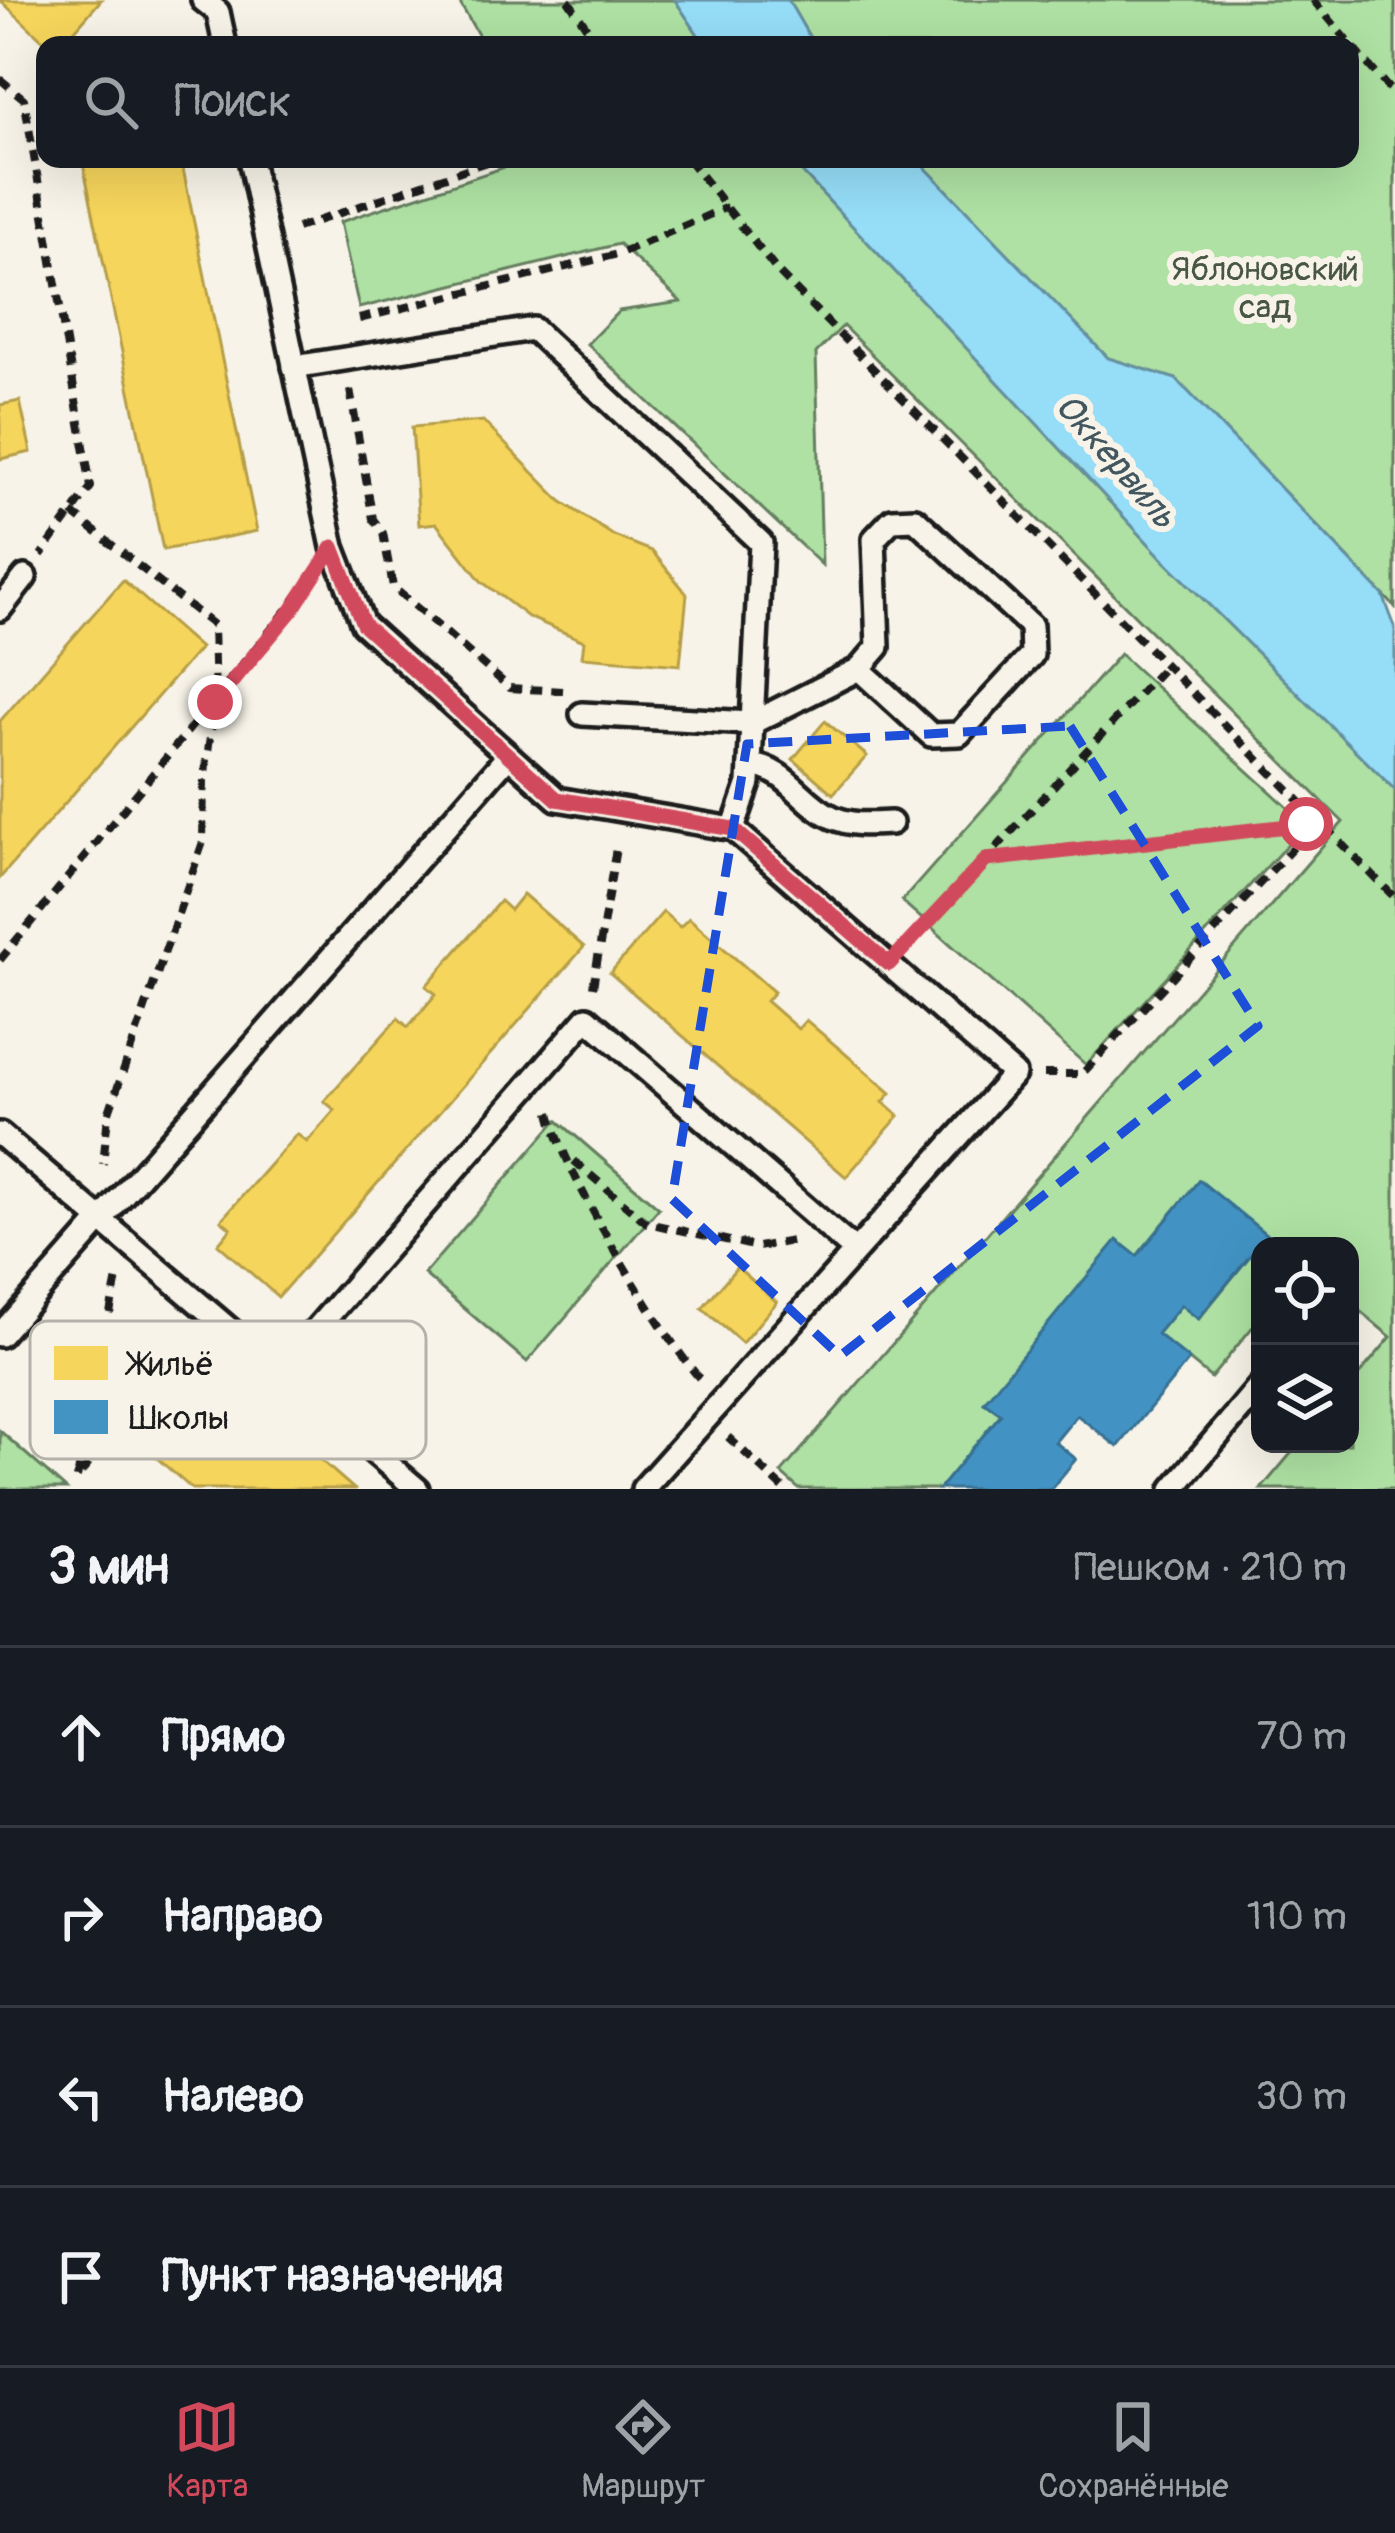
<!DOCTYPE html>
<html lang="ru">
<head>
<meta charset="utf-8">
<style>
  :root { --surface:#171b24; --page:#20242c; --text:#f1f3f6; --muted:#9ea1a6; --line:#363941; --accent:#d1495b }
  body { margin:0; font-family:Pangolin,sans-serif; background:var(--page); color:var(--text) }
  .controls { position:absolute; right:36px; bottom:36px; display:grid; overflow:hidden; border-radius:24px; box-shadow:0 12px 48px #0002 }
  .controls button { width:108px; height:108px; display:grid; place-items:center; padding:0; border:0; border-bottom:3px solid var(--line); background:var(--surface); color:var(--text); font:60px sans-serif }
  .stop { position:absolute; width:36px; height:36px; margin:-27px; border:9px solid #d1495b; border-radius:50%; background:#fff }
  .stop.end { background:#d1495b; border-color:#fff; box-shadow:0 3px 12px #0008 }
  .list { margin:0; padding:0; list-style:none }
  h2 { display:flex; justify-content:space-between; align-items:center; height:156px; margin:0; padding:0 48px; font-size:51px }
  h2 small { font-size:39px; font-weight:400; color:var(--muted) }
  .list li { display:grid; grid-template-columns:78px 1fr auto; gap:36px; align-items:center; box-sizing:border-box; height:180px; padding:0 48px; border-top:3px solid var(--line) }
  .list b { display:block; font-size:45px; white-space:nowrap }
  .list em { font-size:39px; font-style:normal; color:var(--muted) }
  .icon { flex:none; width:66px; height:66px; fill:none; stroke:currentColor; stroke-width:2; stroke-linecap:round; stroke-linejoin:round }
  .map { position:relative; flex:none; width:1395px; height:1489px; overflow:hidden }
  .search { position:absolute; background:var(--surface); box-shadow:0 12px 48px #0002; left:36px; right:36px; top:36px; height:132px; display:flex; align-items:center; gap:30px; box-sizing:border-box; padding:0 42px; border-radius:24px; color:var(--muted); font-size:45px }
  .sheet { height:876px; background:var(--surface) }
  nav { display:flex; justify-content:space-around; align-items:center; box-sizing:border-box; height:168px; border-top:3px solid var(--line); background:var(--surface); font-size:33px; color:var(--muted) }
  nav a { display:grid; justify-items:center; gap:6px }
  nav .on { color:var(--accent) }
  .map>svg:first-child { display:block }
  .green { fill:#aee1a3; stroke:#657e60; stroke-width:3 }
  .water { fill:#96ddf8; stroke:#6590a0; stroke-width:3 }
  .homes { fill:#f6d55c; stroke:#b59e49; stroke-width:3 }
  .schools { fill:#4393c3; stroke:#376f91; stroke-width:3 }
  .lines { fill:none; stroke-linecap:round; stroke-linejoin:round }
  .lane-casing { stroke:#1c1c1c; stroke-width:30 }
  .path { stroke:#1c1c1c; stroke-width:8; stroke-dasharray:12 9; stroke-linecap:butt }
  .lane { stroke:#f7f3e8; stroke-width:21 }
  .route { stroke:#d1495b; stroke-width:15 }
  .marked { fill:none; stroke:#1d4ed8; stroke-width:9; stroke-dasharray:24 15; stroke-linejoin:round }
  .labels { text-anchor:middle; stroke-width:12; stroke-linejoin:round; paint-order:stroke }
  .park-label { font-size:33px; fill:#485744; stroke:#f7f3e8 }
  .water-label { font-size:36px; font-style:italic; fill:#41565e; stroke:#f7f3e8 }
  .key { fill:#f7f3e8; stroke:#b5b2ab; stroke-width:3 }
  .key-label { font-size:33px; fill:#1c1c1c }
</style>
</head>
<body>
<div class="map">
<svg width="1395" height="1489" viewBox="0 0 1395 1489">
  <rect width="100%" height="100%" fill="#f7f3e8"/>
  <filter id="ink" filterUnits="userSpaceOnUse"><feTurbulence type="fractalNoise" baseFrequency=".00833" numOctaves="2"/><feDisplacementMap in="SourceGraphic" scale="24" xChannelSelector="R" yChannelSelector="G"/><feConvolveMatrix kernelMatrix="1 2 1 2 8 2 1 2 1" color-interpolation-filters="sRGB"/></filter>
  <g filter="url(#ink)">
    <!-- green -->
    <g class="green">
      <path d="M458,0H675L705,45H484Z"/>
      <path d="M788,0H1395V607L1176,379L1108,358L917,159H1350V45H814Z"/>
      <path d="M529,159H790L1164,560L1395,790V1489H1261L1299,1444H1350V1385L1391,1337L1350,1303V1246H1260V1318L1211,1378L1157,1334L1181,1305L1199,1319L1266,1236L1199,1180L1137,1256L1117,1241L985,1403L1001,1414L939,1489H799L781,1473L1343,822L843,326L816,353L822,565L587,344L619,311L681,302L619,244L359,308L340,222Z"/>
      <path d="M1120,654L1306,824L1086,1065L902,901Z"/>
      <path d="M557,1120L659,1208L527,1362L424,1274Z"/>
      <path d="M0,1431L66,1489H0Z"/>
    </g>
    <!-- water -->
    <g class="water">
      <path d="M675,0H788L814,45H705Z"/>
      <path d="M790,159H917L1108,358L1176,379L1383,595L1395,627V790L1164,560Z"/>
    </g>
    <!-- homes -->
    <g class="homes">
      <path d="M0,0H101L62,45H48Z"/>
      <path d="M82,159H181L257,531L163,550Z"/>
      <path d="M20,401L31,452L0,459V405Z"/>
      <path d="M483,421L561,501L614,536L652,551L687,594L680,665L582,657L584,641L528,617L481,581L436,523L419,525L412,427Z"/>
      <path d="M123,580L200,648L0,878V721Z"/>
      <path d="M825,721L867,756L833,794L793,759Z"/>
      <path d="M523,894L584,947L278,1297L218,1244L231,1228L221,1220L297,1134L307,1142L335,1110L324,1101L398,1018L408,1027L436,994L426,986L500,901L510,910Z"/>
      <path d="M663,912L680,927L689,918L774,992L766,1001L798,1029L806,1020L891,1093L883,1102L899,1116L846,1177L610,973Z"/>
      <path d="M737,1267L777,1302L742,1343L702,1308Z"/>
      <path d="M194,1349L275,1420L354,1489H192L123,1428Z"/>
    </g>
    <!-- schools -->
    <path class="schools" d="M1199,1180L1267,1235L1198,1319L1181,1305L1157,1334L1189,1360L1118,1447L1077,1415L1055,1442L1076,1459L1051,1489H939L1001,1414L984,1402L1117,1240L1137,1256Z"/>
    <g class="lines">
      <!-- lane casing -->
      <g class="lane-casing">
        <g id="lane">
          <path d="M203,0L218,12L225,45"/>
          <path d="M250,159L333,547L363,624L557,799L733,829L1014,1074L643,1489"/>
          <path d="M294,367L533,329L761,543L749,783L733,829"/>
          <path d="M0,609L25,577"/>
          <path d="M582,714L752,723L859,669L931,735L959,734L1032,655L1031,626L915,519L892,520L874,539L878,647L859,669"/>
          <path d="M750,765C787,768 800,802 832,817C851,826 871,824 891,823"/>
          <path d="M0,1134L417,1489"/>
          <path d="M0,1335L508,756"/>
          <path d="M278,1373L587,1018L855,1251"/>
          <path d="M1173,1489L1260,1386"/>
        </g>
      </g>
      <!-- path -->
      <g class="path">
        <path d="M568,0L599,45"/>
        <path d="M1313,0L1395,96"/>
        <path d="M0,79L24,99L91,487L41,555"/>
        <path d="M688,159L778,272L1395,898"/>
        <path d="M297,228L495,159"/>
        <path d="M359,319L622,253L727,207"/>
        <path d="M350,390L373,519L383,533L393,587L510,688L563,691"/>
        <path d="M72,513L213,625L215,702L204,780L203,842L108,1115L103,1164"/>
        <path d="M987,859L1316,823"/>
        <path d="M910,941L1166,665"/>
        <path d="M0,960L311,581"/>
        <path d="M593,987L617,842"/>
        <path d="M1044,1074H1082L1316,823"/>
        <path d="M550,1112C561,1168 661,1335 701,1380"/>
        <path d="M574,1161L647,1223L758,1247L792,1241"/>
        <path d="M728,1437L784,1489"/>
        <path d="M81,1473L193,1341"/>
        <path d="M77,1478L118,1273"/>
      </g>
      <!-- lane -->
      <use href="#lane" class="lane"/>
    </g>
  </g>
  <g class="lines" filter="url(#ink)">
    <!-- route -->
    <path class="route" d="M215,702L292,610L333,547L363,624L557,799L733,829L889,964L986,860L1306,824"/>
  </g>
  <!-- marked area -->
  <path class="marked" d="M1070,726L1258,1026L840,1356L672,1199L747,744Z"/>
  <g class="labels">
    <!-- park labels -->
    <g class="park-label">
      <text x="1265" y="280">Яблоновский<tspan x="1265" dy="38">сад</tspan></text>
    </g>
    <!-- water labels -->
    <g class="water-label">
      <text transform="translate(1117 460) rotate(49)" y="13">Оккервиль</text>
    </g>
  </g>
  <!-- legend -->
  <rect x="30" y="1321" width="396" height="138" rx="18" class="key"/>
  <rect x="54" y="1346" width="54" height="34" fill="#f6d55c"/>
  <rect x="54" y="1400" width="54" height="34" fill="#4393c3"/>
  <g class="key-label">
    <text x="129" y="1375">Жильё</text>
    <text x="129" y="1429">Школы</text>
  </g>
</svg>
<div class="controls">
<button><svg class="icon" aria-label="locate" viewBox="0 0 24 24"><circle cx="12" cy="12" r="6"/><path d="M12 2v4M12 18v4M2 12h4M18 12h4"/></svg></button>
<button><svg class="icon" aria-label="layers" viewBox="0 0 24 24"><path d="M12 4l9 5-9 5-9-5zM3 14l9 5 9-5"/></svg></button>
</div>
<div class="stop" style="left:1306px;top:824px"></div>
<div class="stop end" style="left:215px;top:702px"></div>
<div class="search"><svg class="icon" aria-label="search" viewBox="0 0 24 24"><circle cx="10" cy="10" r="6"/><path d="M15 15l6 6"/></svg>Поиск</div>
</div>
<section class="sheet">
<h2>3 мин<small>Пешком · 210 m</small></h2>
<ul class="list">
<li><svg class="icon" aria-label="ahead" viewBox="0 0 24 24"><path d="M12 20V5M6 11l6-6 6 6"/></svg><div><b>Прямо</b></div><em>70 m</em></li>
<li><svg class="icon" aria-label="right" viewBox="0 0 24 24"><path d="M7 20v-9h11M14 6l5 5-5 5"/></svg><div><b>Направо</b></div><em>110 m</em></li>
<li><svg class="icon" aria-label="left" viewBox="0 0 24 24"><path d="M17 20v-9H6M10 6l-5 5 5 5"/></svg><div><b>Налево</b></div><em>30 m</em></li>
<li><svg class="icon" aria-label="arrive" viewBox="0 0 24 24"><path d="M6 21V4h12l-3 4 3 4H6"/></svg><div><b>Пункт назначения</b></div></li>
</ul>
</section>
<nav>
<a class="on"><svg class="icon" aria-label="map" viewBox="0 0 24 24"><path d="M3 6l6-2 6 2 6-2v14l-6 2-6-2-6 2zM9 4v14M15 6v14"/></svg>Карта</a>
<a><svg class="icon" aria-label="directions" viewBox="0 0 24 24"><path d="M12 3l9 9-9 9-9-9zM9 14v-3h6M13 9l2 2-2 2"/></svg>Маршрут</a>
<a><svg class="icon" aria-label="saved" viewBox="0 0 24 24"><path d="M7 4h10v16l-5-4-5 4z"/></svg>Сохранённые</a>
</nav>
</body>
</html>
